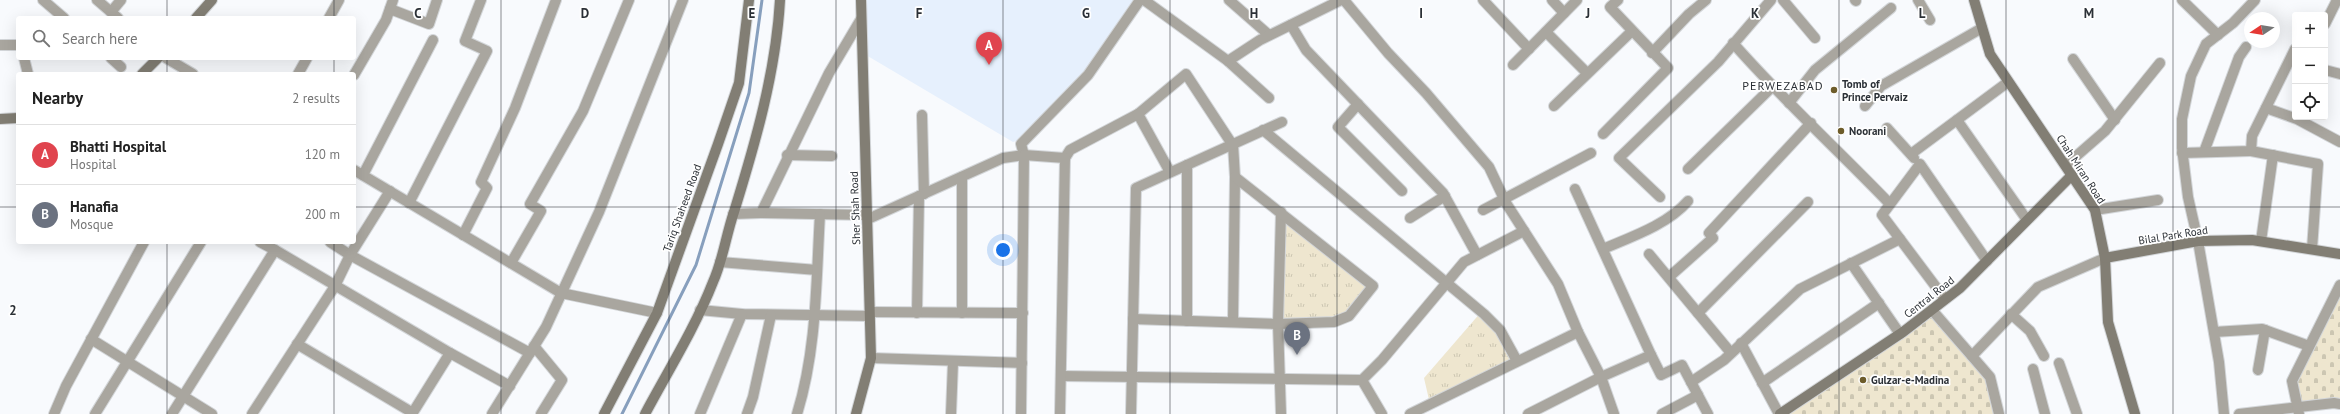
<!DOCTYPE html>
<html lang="en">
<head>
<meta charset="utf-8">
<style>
  :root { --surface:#fff; --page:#f2f2f2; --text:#222; --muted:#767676; --line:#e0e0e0; --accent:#ea580c }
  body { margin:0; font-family:"PT Sans",sans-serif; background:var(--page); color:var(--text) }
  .controls { position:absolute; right:12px; top:12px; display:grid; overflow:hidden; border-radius:4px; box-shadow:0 4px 16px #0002 }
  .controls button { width:36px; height:36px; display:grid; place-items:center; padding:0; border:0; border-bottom:1px solid var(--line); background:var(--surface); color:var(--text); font:20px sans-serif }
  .compass { position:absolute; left:2244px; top:12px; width:36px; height:36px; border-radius:50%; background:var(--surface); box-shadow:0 4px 16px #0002; rotate:258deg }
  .you { position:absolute; left:1003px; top:250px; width:14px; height:14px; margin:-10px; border:3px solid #fff; border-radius:50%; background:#1a73e8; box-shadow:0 0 0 6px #1a73e833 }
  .badge { display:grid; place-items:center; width:26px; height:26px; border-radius:50%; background:var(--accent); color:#fff; font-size:13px; font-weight:700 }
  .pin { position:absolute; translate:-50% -33px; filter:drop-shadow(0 1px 2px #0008) }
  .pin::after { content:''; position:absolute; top:21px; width:14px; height:12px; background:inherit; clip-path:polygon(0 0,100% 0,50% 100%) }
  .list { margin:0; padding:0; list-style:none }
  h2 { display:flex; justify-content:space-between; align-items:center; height:52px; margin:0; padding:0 16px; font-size:17px }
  h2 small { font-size:13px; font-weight:400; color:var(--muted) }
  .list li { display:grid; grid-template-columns:26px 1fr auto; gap:12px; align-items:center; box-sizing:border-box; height:60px; padding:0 16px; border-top:1px solid var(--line) }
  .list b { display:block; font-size:15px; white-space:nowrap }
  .list p { margin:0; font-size:13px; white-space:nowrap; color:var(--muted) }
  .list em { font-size:13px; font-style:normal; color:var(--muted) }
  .icon { flex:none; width:22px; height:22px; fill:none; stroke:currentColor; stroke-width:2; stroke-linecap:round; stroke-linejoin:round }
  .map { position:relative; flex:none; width:2340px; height:414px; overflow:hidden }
  .search { position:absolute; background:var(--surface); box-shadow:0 4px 16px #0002; left:16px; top:16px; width:340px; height:44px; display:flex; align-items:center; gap:10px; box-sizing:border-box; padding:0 14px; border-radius:4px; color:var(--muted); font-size:15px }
  .panel { position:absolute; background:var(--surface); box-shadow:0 4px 16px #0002; left:16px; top:72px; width:340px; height:172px; border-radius:4px }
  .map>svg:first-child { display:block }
  .built { fill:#e6f0fd }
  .grass { fill:url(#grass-tufts) }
  .cemetery { fill:url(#cemetery-stones) }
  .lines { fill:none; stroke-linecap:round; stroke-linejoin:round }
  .stream { stroke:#879fbd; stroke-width:3 }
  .street-casing { stroke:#d3d6d9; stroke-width:12 }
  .secondary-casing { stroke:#d3d6d9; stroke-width:12 }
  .street { stroke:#a9a69f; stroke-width:10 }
  .secondary { stroke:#827e74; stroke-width:10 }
  .grid { fill:none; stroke:#2b3036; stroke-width:1; stroke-opacity:0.55 }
  .poi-dot { fill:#6d5c2a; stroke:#fff; stroke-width:1.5 }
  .labels { text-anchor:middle; stroke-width:3.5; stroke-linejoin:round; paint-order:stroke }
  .poi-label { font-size:11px; font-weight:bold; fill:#2b3036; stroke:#fff; text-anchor:start }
  .street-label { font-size:11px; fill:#2b3036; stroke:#fff }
  .neighbourhood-label { font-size:12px; letter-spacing:1px; fill:#2b3036; stroke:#fff }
  .grid-label { font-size:13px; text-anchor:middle; font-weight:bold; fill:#2b3036; stroke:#fff; stroke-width:3.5; stroke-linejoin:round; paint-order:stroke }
</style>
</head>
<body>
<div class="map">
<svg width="2340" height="414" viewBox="0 0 2340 414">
  <defs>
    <pattern id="grass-tufts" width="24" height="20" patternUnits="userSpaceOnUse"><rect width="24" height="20" fill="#eee6cf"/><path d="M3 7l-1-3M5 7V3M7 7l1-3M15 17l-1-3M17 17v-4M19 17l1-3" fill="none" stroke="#ccc6b2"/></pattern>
    <pattern id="cemetery-stones" width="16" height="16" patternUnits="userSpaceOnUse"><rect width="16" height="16" fill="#eee6cf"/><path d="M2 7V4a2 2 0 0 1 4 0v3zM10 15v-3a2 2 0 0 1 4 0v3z" fill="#ccc6b2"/></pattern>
  </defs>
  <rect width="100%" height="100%" fill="#f8fafd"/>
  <!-- built -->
  <path class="built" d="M863,0H1140L1088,75L1024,138L1013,142L866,55Z"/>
  <!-- grass -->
  <g class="grass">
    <path d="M1281,212L1371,283L1349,316L1278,324Z"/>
    <path d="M1482,311L1517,361L1430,404L1424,378Z"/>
  </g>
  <!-- cemetery -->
  <g class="cemetery">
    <path d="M2340,284V404L2298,407L2292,381Z"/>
    <path d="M1932,310L1990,377L1999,414H1788Z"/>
  </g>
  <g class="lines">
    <!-- stream -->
    <path class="stream" d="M622,414L696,265L749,93L762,0"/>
    <!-- street casing -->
    <g class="street-casing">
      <g id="street">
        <path d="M43,0L64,18"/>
        <path d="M97,0L118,18"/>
        <path d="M1144,0L1228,61L1269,98"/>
        <path d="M1229,0L1269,35"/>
        <path d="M1344,0L1388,53L1426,93L1489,167L1506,203L1524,231"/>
        <path d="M1483,0L1529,49"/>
        <path d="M1552,0L1564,13"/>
        <path d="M1783,0L1815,38"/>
        <path d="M1855,0L1856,1"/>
        <path d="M1918,0L1930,20"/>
        <path d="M2182,0L2218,35"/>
        <path d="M390,9L429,24L437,0"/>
        <path d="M111,12L121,0"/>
        <path d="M329,18L339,0"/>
        <path d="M2325,24L2337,0"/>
        <path d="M1291,25L1306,50L1443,193L1477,255"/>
        <path d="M1546,32L1587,73"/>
        <path d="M1733,43C1782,99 1837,149 1889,203"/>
        <path d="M0,45H18"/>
        <path d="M1652,53L1689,14L1706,0"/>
        <path d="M24,58L28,74"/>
        <path d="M111,58L121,67"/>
        <path d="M166,58L193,74"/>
        <path d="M2073,59L2115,120"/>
        <path d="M1228,61L1260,40L1341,0"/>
        <path d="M1513,65L1577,0"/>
        <path d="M2325,70L2340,74"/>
        <path d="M298,74L307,58"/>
        <path d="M354,75L386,20L393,0"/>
        <path d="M1789,103L1815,70L1891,8"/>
        <path d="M1358,104L1338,127L1402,191"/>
        <path d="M1554,106L1632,31"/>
        <path d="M1865,106L1881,86L1982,28"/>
        <path d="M2266,108L2297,119L2340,142"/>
        <path d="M922,115L924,194"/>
        <path d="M1957,120L2027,220"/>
        <path d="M1887,128L1914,158"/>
        <path d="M1263,130L1484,314L1500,330L1517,361"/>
        <path d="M1603,134L1668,68L1610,7L1618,0"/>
        <path d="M1233,144L1235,177L1233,322"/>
        <path d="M2251,151L2318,164L2312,249"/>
        <path d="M2204,152L2239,57L2246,47"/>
        <path d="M2182,153L2251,151L2252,136L2295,49"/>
        <path d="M1911,154L2008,82"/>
        <path d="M787,155L832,156"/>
        <path d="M1065,158L1070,150L1138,114"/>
        <path d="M1187,165V321"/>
        <path d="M2066,165L2105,131L2160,63"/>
        <path d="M1688,169L1772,87"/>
        <path d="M354,170L561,293L657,313"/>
        <path d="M1170,172L1138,114L1186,74L1230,141"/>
        <path d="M363,175L433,40"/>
        <path d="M1660,197L1619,158L1718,62L1771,0"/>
        <path d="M409,203L487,51L465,41L481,0"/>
        <path d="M1483,210L1591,153"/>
        <path d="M2095,210L2158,200"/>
        <path d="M1281,212L1278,324L1281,414"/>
        <path d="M761,213L867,215"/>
        <path d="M733,214L761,213L829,73L861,19"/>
        <path d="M1410,218L1445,196"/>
        <path d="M868,219L1003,158L1024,155L1021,144L1088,75L1140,0"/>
        <path d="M463,235L487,188L481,182L515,108L556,0"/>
        <path d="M1900,239L1882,215L1920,164L1987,261"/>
        <path d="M2261,241L2273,155"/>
        <path d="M260,242L275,250"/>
        <path d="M330,242L350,255L530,353"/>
        <path d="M1603,249C1631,237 1667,225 1688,201"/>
        <path d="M1649,254L1731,353"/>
        <path d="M720,262L817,270"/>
        <path d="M511,263L541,211L530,204L583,111L629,0"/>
        <path d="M1851,263L1900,334"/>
        <path d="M1669,277L1713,238L1709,233L1811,123"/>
        <path d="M700,310L742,314L870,316"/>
        <path d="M1932,310L1990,377L1999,414"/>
        <path d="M870,312L1023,313"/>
        <path d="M917,313L919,196"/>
        <path d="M962,313V177"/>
        <path d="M1698,313L1808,202"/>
        <path d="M2011,314L2030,331L2044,356"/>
        <path d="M1133,319L1278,324L1334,322L1349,316L1373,286L1235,177"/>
        <path d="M2214,332L2262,329L2309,346"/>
        <path d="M91,339L212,414"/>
        <path d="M1741,343L1779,414"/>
        <path d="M297,344L413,413"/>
        <path d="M534,346L562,380L541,414"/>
        <path d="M1651,355L1661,375L1682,365L1708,414"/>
        <path d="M1972,356L2038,287L2105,258"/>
        <path d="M871,358L1022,363"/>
        <path d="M2059,363L2077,414"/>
        <path d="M2033,369L2045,414"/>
        <path d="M2258,370L2265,330"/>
        <path d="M1061,376L1362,380"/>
        <path d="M1691,382L1724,360L1800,289L1900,239L1945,299"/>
        <path d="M1762,383L1879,303"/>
        <path d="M54,414L66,386L144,242"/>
        <path d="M95,414L201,242"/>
        <path d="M172,414L275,250L450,353L510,386"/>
        <path d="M252,414L335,286L350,255L390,191"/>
        <path d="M412,414L450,353"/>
        <path d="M492,414L546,327L599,212L683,0"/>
        <path d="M700,414L742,314"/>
        <path d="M747,414L753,397L771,315"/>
        <path d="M797,414C817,349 816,282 820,214"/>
        <path d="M951,414L953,362"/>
        <path d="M1021,414L1024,155L1065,158L1060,414"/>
        <path d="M1131,414L1136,188L1282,122"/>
        <path d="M1382,414L1362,380L1382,360L1464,262L1524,231L1558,284L1578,332L1601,377L1614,414"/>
        <path d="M1410,414L1578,332"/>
        <path d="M1528,414L1601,377L1651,355L1575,189"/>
        <path d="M1662,414L1698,395"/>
        <path d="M2224,414L2219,362L2198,241L2188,197L2182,148V119L2191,76L2206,44L2233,23L2255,0"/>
        <path d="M2239,414L2334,403L2340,404"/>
        <path d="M2299,414L2292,381L2340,285"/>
      </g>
    </g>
    <!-- secondary casing -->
    <g class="secondary-casing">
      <g id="secondary">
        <path d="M1974,0L1990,54L2095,210L2105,258L2108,322L2135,414"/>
        <path d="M196,18L212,0"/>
        <path d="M142,74L158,58"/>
        <path d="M0,119L18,118"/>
        <path d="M2105,258L2198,241L2252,240L2340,254"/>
        <path d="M604,414L657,313L718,144L739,83L749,0"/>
        <path d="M645,414C668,371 695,328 713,282C723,260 726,235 734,212C755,144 776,72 780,0"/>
        <path d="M856,414L871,358L861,0"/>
        <path d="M1780,414L1903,332L1960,288L2072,175"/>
      </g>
    </g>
    <!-- street -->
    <use href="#street" class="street"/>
    <!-- secondary -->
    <use href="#secondary" class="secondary"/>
  </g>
  <!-- grid -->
  <path class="grid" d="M167,0V18M334,0V18M501,0V414M669,0V414M836,0V414M1003,0V414M1170,0V414M1337,0V414M1504,0V414M1671,0V414M1839,0V414M2006,0V414M2173,0V414M167,58V74M334,58V74M0,207H18M354,207H2340M167,242V414M334,242V414"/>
  <!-- markers -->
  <g class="poi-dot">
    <circle cx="1834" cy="90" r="4"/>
    <circle cx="1841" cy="131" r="4"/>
    <circle cx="1863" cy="380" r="4"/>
  </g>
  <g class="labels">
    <!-- poi labels -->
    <g class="poi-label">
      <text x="1842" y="88">Tomb of<tspan x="1842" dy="13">Prince Pervaiz</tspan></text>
      <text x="1849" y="135">Noorani</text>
      <text x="1871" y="384">Gulzar-e-Madina</text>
    </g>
    <!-- street labels -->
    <g class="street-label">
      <text transform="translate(2081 169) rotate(57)" y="4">Chah Miran Road</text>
      <text transform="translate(682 208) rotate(-70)" y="4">Tariq Shaheed Road</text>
      <text transform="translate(855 208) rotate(-92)" y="4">Sher Shah Road</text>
      <text transform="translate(2173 235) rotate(-9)" y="4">Bilal Park Road</text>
      <text transform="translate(1929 297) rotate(-38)" y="4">Central Road</text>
    </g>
    <!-- neighbourhood labels -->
    <g class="neighbourhood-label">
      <text x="1783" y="90">PERWEZABAD</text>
    </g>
  </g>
  <g class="grid-label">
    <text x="418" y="18">C</text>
    <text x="585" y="18">D</text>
    <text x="752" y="18">E</text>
    <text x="919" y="18">F</text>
    <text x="1086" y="18">G</text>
    <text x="1254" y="18">H</text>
    <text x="1421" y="18">I</text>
    <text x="1588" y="18">J</text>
    <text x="1755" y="18">K</text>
    <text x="1922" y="18">L</text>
    <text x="2089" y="18">M</text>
    <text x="13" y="315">2</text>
  </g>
</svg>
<div class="controls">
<button>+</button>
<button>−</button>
<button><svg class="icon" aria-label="locate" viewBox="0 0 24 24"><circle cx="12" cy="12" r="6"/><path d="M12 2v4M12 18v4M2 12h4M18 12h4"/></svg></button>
</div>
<svg class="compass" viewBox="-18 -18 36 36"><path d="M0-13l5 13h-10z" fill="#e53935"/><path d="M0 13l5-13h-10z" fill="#767676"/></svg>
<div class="you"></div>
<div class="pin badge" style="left:989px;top:65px;background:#e0444e">A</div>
<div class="pin badge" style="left:1297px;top:355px;background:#6b7280">B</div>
<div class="search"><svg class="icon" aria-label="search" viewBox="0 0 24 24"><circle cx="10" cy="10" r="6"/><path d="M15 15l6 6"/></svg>Search here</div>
<section class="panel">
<h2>Nearby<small>2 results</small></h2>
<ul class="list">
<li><span class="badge" style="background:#e0444e">A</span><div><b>Bhatti Hospital</b><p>Hospital</p></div><em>120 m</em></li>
<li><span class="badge" style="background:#6b7280">B</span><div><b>Hanafia</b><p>Mosque</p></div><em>200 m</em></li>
</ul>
</section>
</div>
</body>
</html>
